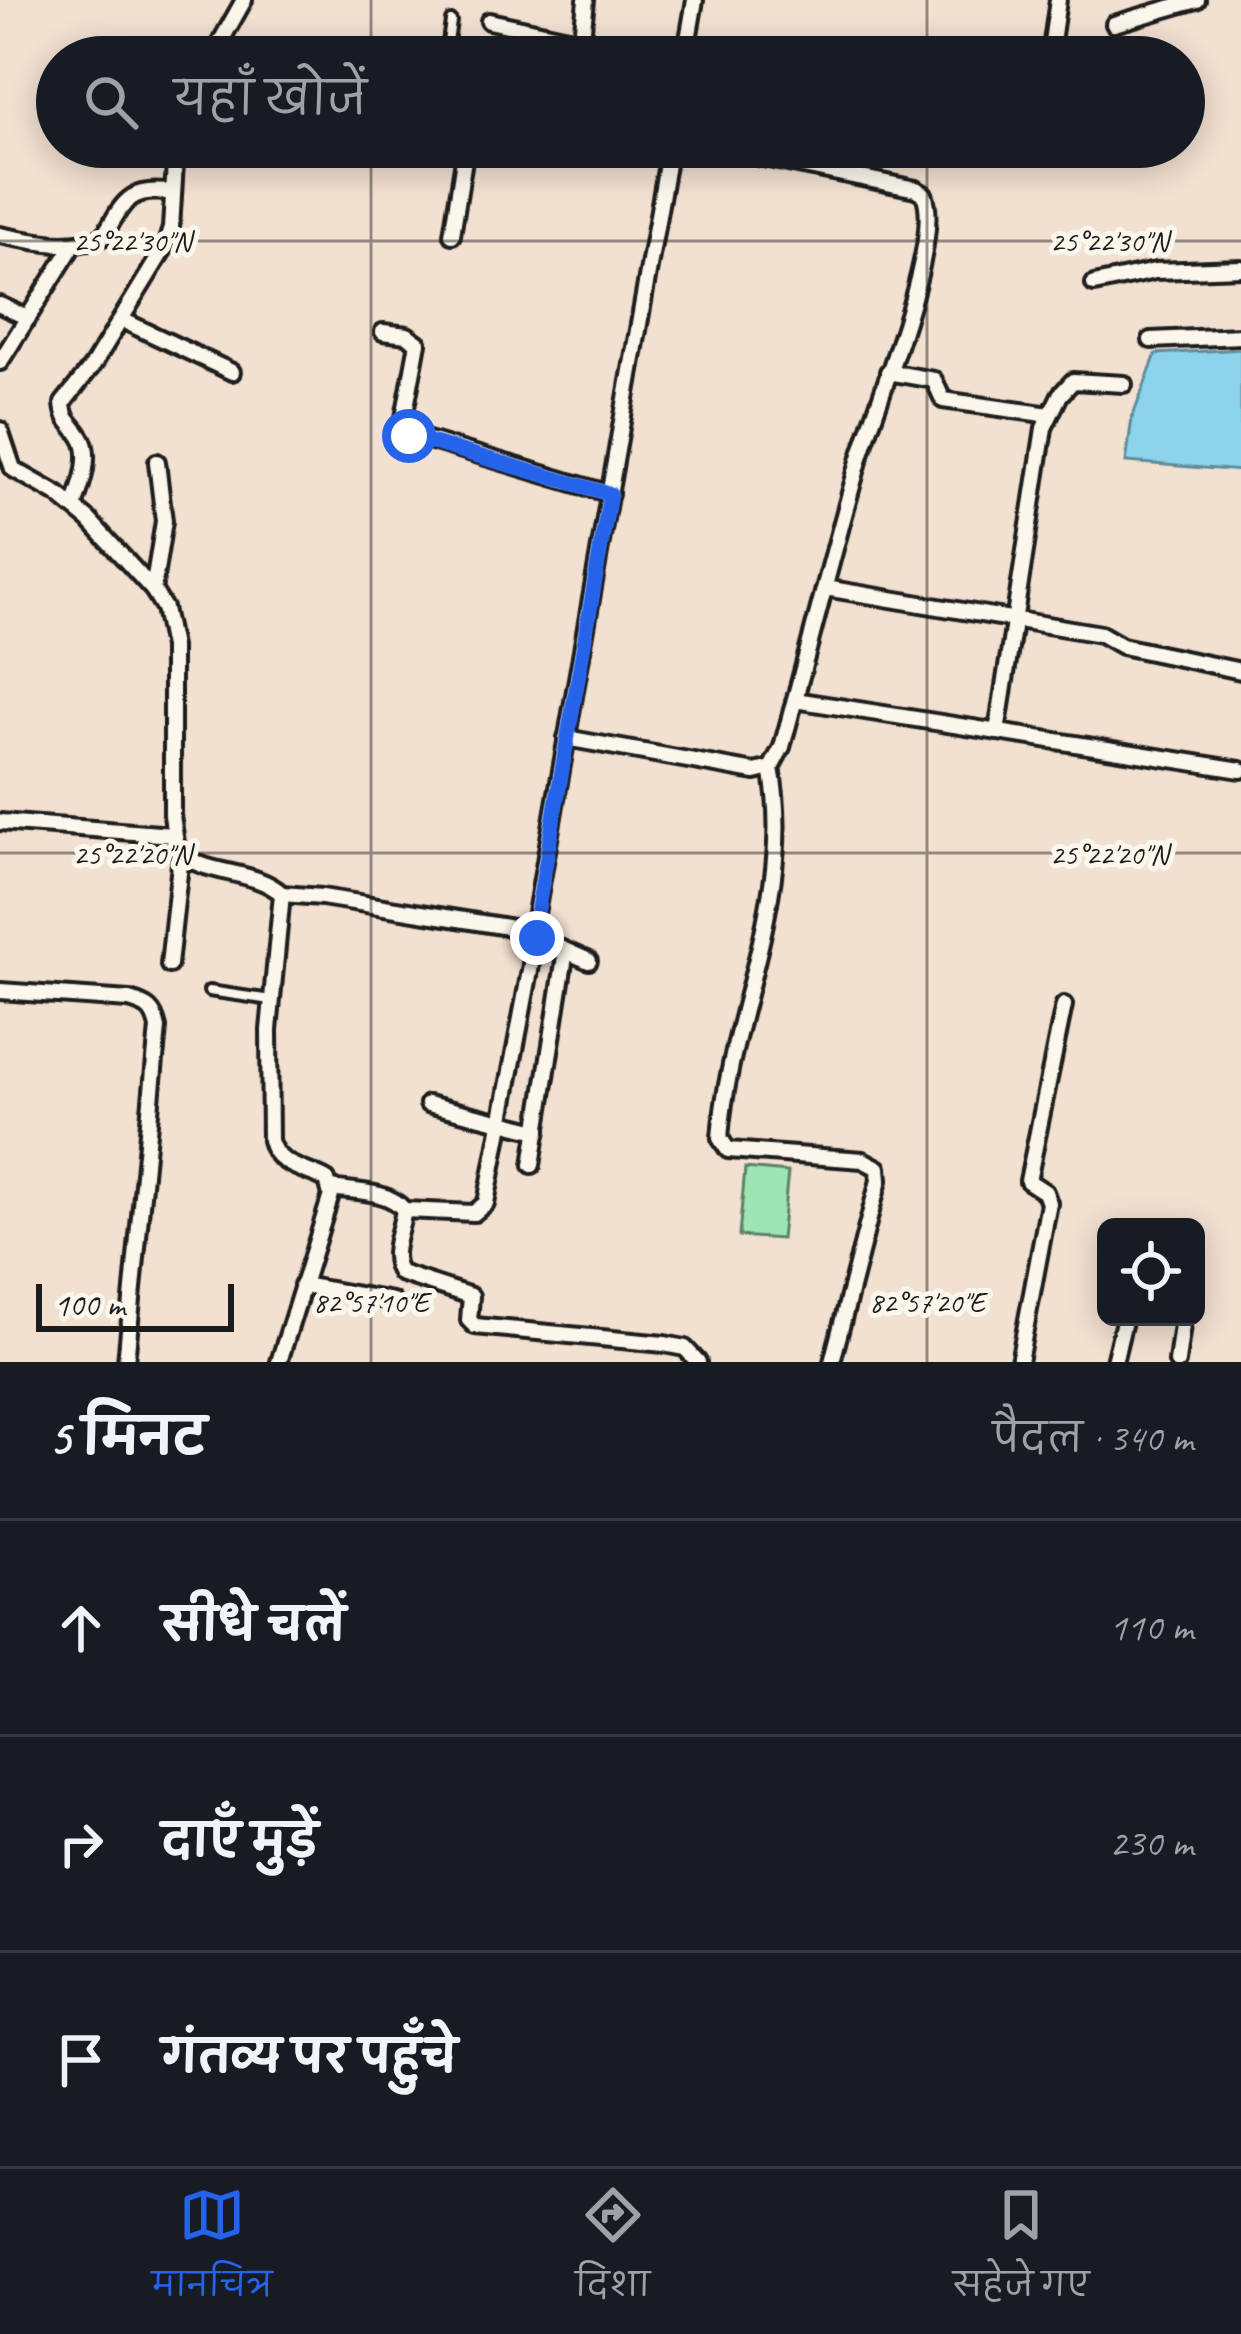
<!DOCTYPE html>
<html lang="hi">
<head>
<meta charset="utf-8">
<style>
  :root { --surface:#171b24; --page:#242831; --text:#f1f3f6; --muted:#9ea1a6; --line:#363941; --accent:#2563eb }
  body { margin:0; font-family:Caveat,"Playpen Sans Deva",sans-serif; background:var(--page); color:var(--text) }
  .controls { position:absolute; right:36px; bottom:36px; display:grid; overflow:hidden; border-radius:18px; box-shadow:0 6px 30px #0003 }
  .controls button { width:108px; height:108px; display:grid; place-items:center; padding:0; border:0; border-bottom:3px solid var(--line); background:var(--surface); color:var(--text); font:60px sans-serif }
  .scale { position:absolute; left:36px; bottom:30px; width:198px; box-sizing:border-box; padding-left:12px; border:6px solid #1c1c1c; border-top:0; font-size:33px; line-height:42px; white-space:nowrap; color:#1c1c1c; -webkit-text-stroke:9px #fbf7ec; paint-order:stroke }
  .stop { position:absolute; width:36px; height:36px; margin:-27px; border:9px solid #2563eb; border-radius:50%; background:#fff }
  .stop.end { background:#2563eb; border-color:#fff; box-shadow:0 3px 12px #0008 }
  .list { margin:0; padding:0; list-style:none }
  h2 { display:flex; justify-content:space-between; align-items:center; height:156px; margin:0; padding:0 48px; font-size:51px }
  h2 small { font-size:39px; font-weight:400; color:var(--muted) }
  .list li { display:grid; grid-template-columns:78px 1fr auto; gap:36px; align-items:center; box-sizing:border-box; height:216px; padding:0 48px; border-top:3px solid var(--line) }
  .list b { display:block; font-size:45px; white-space:nowrap }
  .list em { font-size:39px; font-style:normal; color:var(--muted) }
  .icon { flex:none; width:66px; height:66px; fill:none; stroke:currentColor; stroke-width:2; stroke-linecap:round; stroke-linejoin:round }
  .map { position:relative; flex:none; width:1241px; height:1362px; overflow:hidden }
  .search { position:absolute; background:var(--surface); box-shadow:0 6px 30px #0003; left:36px; right:36px; top:36px; height:132px; display:flex; align-items:center; gap:30px; box-sizing:border-box; padding:0 42px; border-radius:66px; color:var(--muted); font-size:45px }
  .sheet { height:804px; background:var(--surface) }
  nav { display:flex; justify-content:space-around; align-items:center; box-sizing:border-box; height:168px; border-top:3px solid var(--line); background:var(--surface); font-size:33px; color:var(--muted) }
  nav a { display:grid; justify-items:center; gap:6px }
  nav .on { color:var(--accent) }
  .map>svg:first-child { display:block }
  .green { fill:#9de6b4; stroke:#5c8168; stroke-width:3 }
  .water { fill:#8bd4ec; stroke:#5f8a99; stroke-width:3 }
  .lines { fill:none; stroke-linecap:round; stroke-linejoin:round }
  .service-casing { stroke:#1c1c1c; stroke-width:16 }
  .minor-casing { stroke:#1c1c1c; stroke-width:22 }
  .service { stroke:#fbf7ec; stroke-width:8 }
  .minor { stroke:#fbf7ec; stroke-width:14 }
  .route { stroke:#2563eb; stroke-width:15 }
  .ticks { fill:none; stroke:#1c1c1c; stroke-width:3; stroke-opacity:0.45 }
  .ticks-label { font-size:30px; text-anchor:middle; fill:#1c1c1c; stroke:#fbf7ec; stroke-width:10; stroke-linejoin:round; paint-order:stroke }
</style>
</head>
<body>
<div class="map">
<svg width="1241" height="1362" viewBox="0 0 1241 1362">
  <rect width="100%" height="100%" fill="#f2e0d1"/>
  <filter id="ink" filterUnits="userSpaceOnUse"><feTurbulence type="fractalNoise" baseFrequency=".00833" numOctaves="2"/><feDisplacementMap in="SourceGraphic" scale="24" xChannelSelector="R" yChannelSelector="G"/><feConvolveMatrix kernelMatrix="1 2 1 2 8 2 1 2 1" color-interpolation-filters="sRGB"/></filter>
  <g filter="url(#ink)">
    <!-- green -->
    <path class="green" d="M745,1168L788,1172L781,1239L739,1236Z"/>
    <!-- water -->
    <path class="water" d="M1241,349V471L1126,462L1132,418L1156,354Z"/>
    <g class="lines">
      <!-- service casing -->
      <g class="service-casing">
        <g id="service">
          <path d="M446,57L451,21"/>
          <path d="M209,991L271,1000"/>
        </g>
      </g>
      <!-- minor casing -->
      <g class="minor-casing">
        <g id="minor">
          <path d="M489,21L582,41"/>
          <path d="M1114,24L1197,0"/>
          <path d="M1051,49L1058,0"/>
          <path d="M212,57L244,0"/>
          <path d="M580,57L586,0"/>
          <path d="M685,57L695,0"/>
          <path d="M0,235C36,242 67,250 103,237C124,203 127,186 173,193"/>
          <path d="M452,235L466,147"/>
          <path d="M1094,284L1155,271L1241,268"/>
          <path d="M0,305L28,318"/>
          <path d="M122,320L232,372"/>
          <path d="M383,332L407,335L418,343L403,423L405,433L610,494"/>
          <path d="M1151,340L1241,336"/>
          <path d="M0,362L74,244"/>
          <path d="M888,372L934,380L943,400L1050,415"/>
          <path d="M0,430L13,469L57,494L89,520L153,590L164,608L172,647V815L177,850C204,877 254,868 282,894L269,1030L270,1140C276,1167 306,1168 327,1180L331,1195L279,1362"/>
          <path d="M74,506C81,487 93,455 81,437C72,422 64,422 63,403L93,365L165,247L171,228L176,147"/>
          <path d="M825,588L1101,634L1122,646L1241,671"/>
          <path d="M153,590L164,521L157,462"/>
          <path d="M795,700L1241,770"/>
          <path d="M997,732L1044,428L1060,395L1073,381L1124,384"/>
          <path d="M566,738L738,769L755,772L771,768L782,747C808,652 832,556 859,461C875,406 944,242 924,194L916,189L710,147"/>
          <path d="M771,768C796,892 729,1015 720,1138L728,1150L863,1160L878,1168L879,1180L832,1362"/>
          <path d="M0,822L173,835"/>
          <path d="M282,894L322,897L526,930L534,925L670,147"/>
          <path d="M535,937L589,961"/>
          <path d="M169,965L181,855"/>
          <path d="M0,991L129,1000C148,1005 154,1009 158,1028L126,1362"/>
          <path d="M428,1104L538,1131"/>
          <path d="M532,1165L565,956"/>
          <path d="M331,1188C355,1192 389,1190 404,1210C401,1231 388,1255 400,1273L471,1296L469,1320L475,1326L664,1344L685,1348L698,1362"/>
          <path d="M404,1210L474,1213L486,1203L531,965L534,925"/>
          <path d="M302,1285L392,1301"/>
          <path d="M1019,1362L1049,1203L1045,1192L1028,1181L1064,1005"/>
          <path d="M1114,1362L1125,1317"/>
          <path d="M1177,1362L1183,1317"/>
        </g>
      </g>
      <!-- service -->
      <use href="#service" class="service"/>
      <!-- minor -->
      <use href="#minor" class="minor"/>
    </g>
  </g>
  <g class="lines" filter="url(#ink)">
    <!-- route -->
    <path class="route" d="M409,436L610,494L535,925L537,938"/>
  </g>
  <!-- ticks -->
  <path class="ticks" d="M371,0V57M927,0V57M371,147V1362M927,147V1362M0,241H1241M0,853H1241"/>
  <g class="ticks-label">
    <text x="132" y="251">25°22'30"N</text>
    <text x="1109" y="251">25°22'30"N</text>
    <text x="132" y="864">25°22'20"N</text>
    <text x="1109" y="864">25°22'20"N</text>
    <text x="371" y="1312">82°57'10"E</text>
    <text x="927" y="1312">82°57'20"E</text>
  </g>
</svg>
<div class="controls">
<button><svg class="icon" aria-label="locate" viewBox="0 0 24 24"><circle cx="12" cy="12" r="6"/><path d="M12 2v4M12 18v4M2 12h4M18 12h4"/></svg></button>
</div>
<div class="scale">100 m</div>
<div class="stop" style="left:409px;top:436px"></div>
<div class="stop end" style="left:537px;top:938px"></div>
<div class="search"><svg class="icon" aria-label="search" viewBox="0 0 24 24"><circle cx="10" cy="10" r="6"/><path d="M15 15l6 6"/></svg>यहाँ खोजें</div>
</div>
<section class="sheet">
<h2>5 मिनट<small>पैदल · 340 m</small></h2>
<ul class="list">
<li><svg class="icon" aria-label="ahead" viewBox="0 0 24 24"><path d="M12 20V5M6 11l6-6 6 6"/></svg><div><b>सीधे चलें</b></div><em>110 m</em></li>
<li><svg class="icon" aria-label="right" viewBox="0 0 24 24"><path d="M7 20v-9h11M14 6l5 5-5 5"/></svg><div><b>दाएँ मुड़ें</b></div><em>230 m</em></li>
<li><svg class="icon" aria-label="arrive" viewBox="0 0 24 24"><path d="M6 21V4h12l-3 4 3 4H6"/></svg><div><b>गंतव्य पर पहुँचे</b></div></li>
</ul>
</section>
<nav>
<a class="on"><svg class="icon" aria-label="map" viewBox="0 0 24 24"><path d="M3 6l6-2 6 2 6-2v14l-6 2-6-2-6 2zM9 4v14M15 6v14"/></svg>मानचित्र</a>
<a><svg class="icon" aria-label="directions" viewBox="0 0 24 24"><path d="M12 3l9 9-9 9-9-9zM9 14v-3h6M13 9l2 2-2 2"/></svg>दिशा</a>
<a><svg class="icon" aria-label="saved" viewBox="0 0 24 24"><path d="M7 4h10v16l-5-4-5 4z"/></svg>सहेजे गए</a>
</nav>
</body>
</html>
